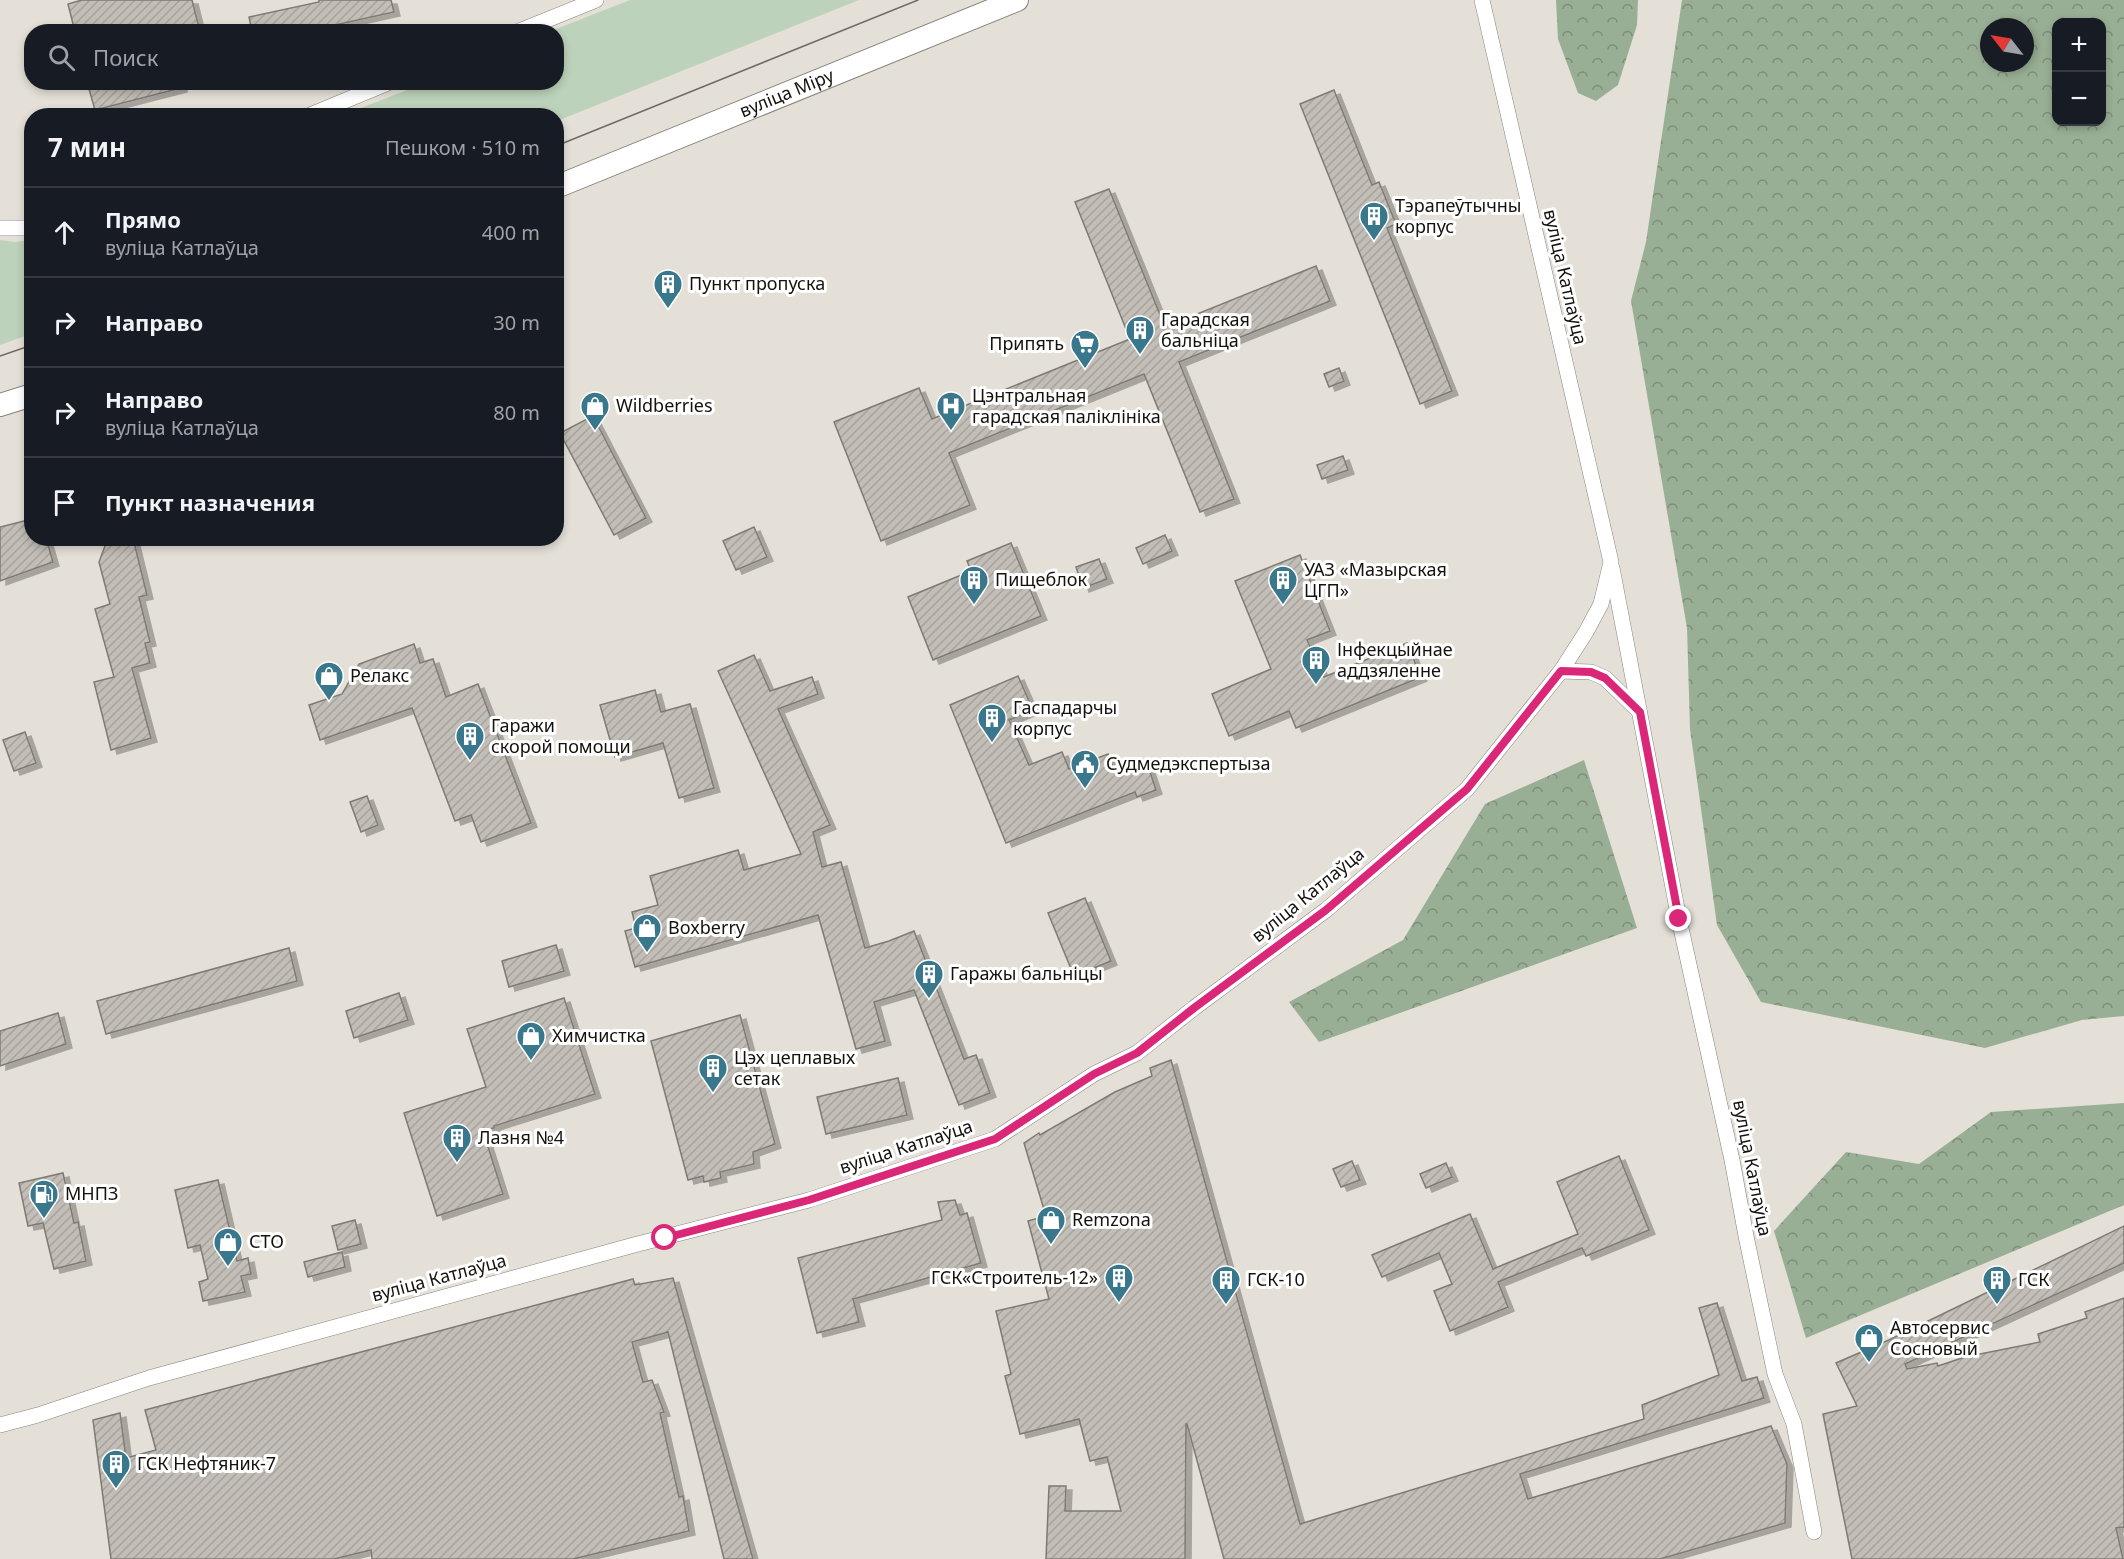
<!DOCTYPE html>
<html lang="ru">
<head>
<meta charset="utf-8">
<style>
  :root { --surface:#171b24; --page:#20242c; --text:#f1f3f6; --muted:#9ea1a6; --line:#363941 }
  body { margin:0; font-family:"Noto Sans",sans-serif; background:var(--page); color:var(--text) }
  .controls { position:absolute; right:18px; top:18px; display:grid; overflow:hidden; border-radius:12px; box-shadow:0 3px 9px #0003 }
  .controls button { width:54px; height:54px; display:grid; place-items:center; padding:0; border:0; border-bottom:2px solid var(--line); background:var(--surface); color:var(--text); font:30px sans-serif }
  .compass { position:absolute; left:1980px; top:18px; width:54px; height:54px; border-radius:50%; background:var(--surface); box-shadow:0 3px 9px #0003; rotate:301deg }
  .stop { position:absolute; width:18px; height:18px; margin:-14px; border:4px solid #db2777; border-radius:50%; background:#fff }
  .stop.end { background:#db2777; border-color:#fff; box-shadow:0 2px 6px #0008 }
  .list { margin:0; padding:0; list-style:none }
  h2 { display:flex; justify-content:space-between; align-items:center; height:78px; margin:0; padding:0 24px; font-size:26px }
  h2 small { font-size:20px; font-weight:400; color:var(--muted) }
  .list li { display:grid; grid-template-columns:39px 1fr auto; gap:18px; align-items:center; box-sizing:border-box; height:90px; padding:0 24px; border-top:2px solid var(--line) }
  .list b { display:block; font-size:22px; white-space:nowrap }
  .list p { margin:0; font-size:20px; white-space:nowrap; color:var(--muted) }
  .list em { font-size:20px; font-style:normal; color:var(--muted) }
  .icon { flex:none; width:33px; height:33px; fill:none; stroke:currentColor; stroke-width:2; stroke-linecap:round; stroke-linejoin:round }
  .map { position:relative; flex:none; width:2124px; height:1559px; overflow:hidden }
  .search { position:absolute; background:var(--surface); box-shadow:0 3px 9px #0003; left:24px; top:24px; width:540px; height:66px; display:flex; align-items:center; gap:15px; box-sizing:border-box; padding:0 21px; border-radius:24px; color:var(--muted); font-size:22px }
  .panel { position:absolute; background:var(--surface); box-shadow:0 3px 9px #0003; left:24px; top:108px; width:540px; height:438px; border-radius:24px }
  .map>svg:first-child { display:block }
  .green { fill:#bdd2ba }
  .forest { fill:url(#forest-crowns); fill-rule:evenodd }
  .building { fill:url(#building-hatch); stroke:#7e7a74; stroke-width:1.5; filter:url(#shadow) }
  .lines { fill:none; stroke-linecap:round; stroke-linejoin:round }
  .street-casing { stroke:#87847d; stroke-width:16 }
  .secondary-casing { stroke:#87847d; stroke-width:24 }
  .street { stroke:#fff; stroke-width:15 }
  .secondary { stroke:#fff; stroke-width:22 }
  .tram { stroke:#6e6b66; stroke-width:1.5 }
  .route { stroke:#db2777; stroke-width:8 }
  .labels { text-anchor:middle; stroke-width:6; stroke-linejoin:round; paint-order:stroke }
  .street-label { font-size:18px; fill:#13120f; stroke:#fff }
  .poi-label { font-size:18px; fill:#13120f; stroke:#fff; text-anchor:start }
</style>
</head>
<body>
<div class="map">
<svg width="2124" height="1559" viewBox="0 0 2124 1559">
  <defs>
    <pattern id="forest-crowns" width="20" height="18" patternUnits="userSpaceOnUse" patternTransform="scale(1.5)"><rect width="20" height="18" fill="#99af95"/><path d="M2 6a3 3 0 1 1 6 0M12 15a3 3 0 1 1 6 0" fill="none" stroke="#7c8d78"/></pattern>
    <pattern id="building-hatch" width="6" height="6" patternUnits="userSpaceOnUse" patternTransform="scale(1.5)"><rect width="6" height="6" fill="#c2beb7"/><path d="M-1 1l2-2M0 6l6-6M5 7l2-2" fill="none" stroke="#a6a29c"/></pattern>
    <filter id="shadow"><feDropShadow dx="6" dy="4" stdDeviation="0" flood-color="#0004"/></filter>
  </defs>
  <rect width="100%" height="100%" fill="#e4e0d8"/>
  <!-- green -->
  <g class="green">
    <path d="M630,0H859L557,121L556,116L343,115L425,83L556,82V32L551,31Z"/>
    <path d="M0,240L15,242L32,240L31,334L0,345Z"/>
  </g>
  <!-- forest -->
  <g class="forest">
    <path d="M1556,0H1638L1637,25L1618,85L1596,101L1578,93L1558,39Z"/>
    <path d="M1682,0H2124V1016L2082,1020L1985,1048L1761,1002L1717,925L1690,729L1687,628L1631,301L1646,242ZM2056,22H2102V122H2056ZM1989,27H2025V63H1989Z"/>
    <path d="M1584,760L1637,928L1319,1042L1289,1002L1403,940L1485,804Z"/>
    <path d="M2124,1103V1205L1806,1338L1774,1231L1846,1152L1919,1164L1991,1112Z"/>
  </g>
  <!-- building -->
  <g class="building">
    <path d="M82,0H192L200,32H75L68,4Z"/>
    <path d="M319,0H391L394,12L321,28L322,32H252L249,17L319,2Z"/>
    <path d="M87,82H181V88L95,110Z"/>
    <path d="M1334,90L1372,185L1379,182L1396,224L1387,228L1452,391L1420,404L1300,104Z"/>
    <path d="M1109,189L1165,327L1316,266L1330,301L1179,362L1234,499L1200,512L1144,374L949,453L970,505L881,541L834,422L919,388L932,419L1130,339L1075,202Z"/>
    <path d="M1339,368L1344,381L1329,387L1324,374Z"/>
    <path d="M593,416L646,518L614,535L560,433Z"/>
    <path d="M1343,456L1348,470L1322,479L1317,465Z"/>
    <path d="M32,519V538H46L53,562L0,581V527Z"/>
    <path d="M754,527L767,557L736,570L723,541Z"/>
    <path d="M1165,535L1172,551L1143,564L1136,548Z"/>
    <path d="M108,538H133L147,595L139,597L150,642L145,643L150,663L132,668L151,738L111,750L94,682L114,677L95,609L110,604L99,562Z"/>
    <path d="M1011,543L1041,616L933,660L908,597L971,571L967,561Z"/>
    <path d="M1300,555L1330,631L1307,640L1324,677L1407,643L1421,677L1296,728L1289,711L1229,736L1212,694L1271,669L1235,581Z"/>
    <path d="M1099,559L1107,579L1083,588L1076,567Z"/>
    <path d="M414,644L420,663L433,659L446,697L478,684L531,823L481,842L471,815L455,821L412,708L320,740L309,705L342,694L359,664Z"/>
    <path d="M754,655L770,691L812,677L818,694L778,709L830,825L813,832L822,867L841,862L865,948L889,941L914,931L964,1059L976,1055L990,1093L959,1105L914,990L874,1002L885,1041L856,1049L818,915L635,967L625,931L636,928L632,912L658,905L650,876L738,850L744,870L801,854L718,671Z"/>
    <path d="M1018,676L1033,710L1009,720L1029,765L1062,752L1069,769L1108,754L1116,774L1147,763L1156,790L1137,797L1135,792L1006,843L950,705Z"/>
    <path d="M655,690L661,712L690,704L714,788L679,798L663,743L615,757L600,705Z"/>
    <path d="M25,732L36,763L14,771L3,740Z"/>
    <path d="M367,796L378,825L361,832L350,802Z"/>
    <path d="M1085,898L1111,961L1074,976L1048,913Z"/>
    <path d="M556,945L564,971L509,987L502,961Z"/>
    <path d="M289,948L297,981L106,1034L97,1001Z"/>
    <path d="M399,993L408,1020L354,1038L346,1011Z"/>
    <path d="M564,998L595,1094L494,1126V1128L483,1131L503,1194L437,1216L404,1113L486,1087L467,1029Z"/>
    <path d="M58,1013L66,1044L0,1066V1031Z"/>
    <path d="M740,1015L775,1144L753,1152L754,1164L720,1172L721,1178L704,1182L703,1176L688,1180L651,1041Z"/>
    <path d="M1171,1060L1300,1524L1644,1419L1642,1405L1719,1375L1699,1308L1717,1303L1742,1381L1757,1377L1764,1398L1520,1474L1528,1499L1771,1426L1787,1464L1785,1523L1660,1559H1224L1187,1424H1186L1185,1559H1046L1049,1486H1066L1065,1511H1121L1107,1457L1090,1461L1079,1419L1020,1434L1005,1376L1011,1374L996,1311L1049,1299L1028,1221L1046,1216L1024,1143L1039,1133L1040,1135L1115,1092L1152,1076L1150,1068Z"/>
    <path d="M898,1078L907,1115L826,1134L817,1097Z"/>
    <path d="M1619,1156L1649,1230L1586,1256L1582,1248L1498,1282L1508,1307L1450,1331L1434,1291L1452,1284L1439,1253L1382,1277L1372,1255L1470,1214L1493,1269L1578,1234L1557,1182Z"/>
    <path d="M1352,1161L1360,1180L1341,1187L1333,1169Z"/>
    <path d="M1446,1163L1452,1177L1426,1188L1420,1174Z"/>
    <path d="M63,1173L74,1223L78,1222L86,1261L54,1269L43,1223L28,1226L19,1183Z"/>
    <path d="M218,1180L237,1261L248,1258L251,1274L241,1276L245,1292L203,1301L199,1282L208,1279L200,1245L188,1248L175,1190Z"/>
    <path d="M955,1200L960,1215L967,1213L981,1263L853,1299L859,1322L817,1333L798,1258L942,1220L938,1202Z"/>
    <path d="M355,1220L361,1244L338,1250L332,1226Z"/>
    <path d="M2124,1226V1263L1905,1364L1907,1369L1937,1363L1938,1366L1965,1357L2040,1342L2038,1334L2087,1318L2085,1312L2124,1298V1527L2116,1528L2123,1559H1852L1823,1414L1857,1406L1836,1363L1889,1340Z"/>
    <path d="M342,1252L345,1267L308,1277L304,1262Z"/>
    <path d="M673,1278L753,1559H724L668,1332L632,1342L643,1382L652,1380L664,1412L660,1413L679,1497L683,1496L689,1531L573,1559H372L371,1550L334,1559H111L93,1420L120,1413L126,1458L156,1450L145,1410L633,1279L635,1285Z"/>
  </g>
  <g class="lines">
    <!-- street casing -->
    <g class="street-casing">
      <g id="street">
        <path d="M517,32L596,0"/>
        <path d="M308,116L390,82"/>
        <path d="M0,228H24L32,226"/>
        <path d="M1612,568L1679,919L1732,1160L1746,1236L1775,1374L1794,1424L1814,1532"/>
        <path d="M1561,671L1591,672L1605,678L1639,711"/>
        <path d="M0,1425L38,1415L149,1378L634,1245L809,1200L995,1139L1094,1074L1137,1053L1194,1008L1326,910L1467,789L1561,671L1586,632L1601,604L1611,562L1482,0"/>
      </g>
    </g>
    <!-- secondary casing -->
    <g class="secondary-casing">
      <g id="secondary">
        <path id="s1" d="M556,187L1017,0"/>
        <path d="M0,405L32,395"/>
      </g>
    </g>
    <!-- street -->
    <use href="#street" class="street"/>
    <!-- secondary -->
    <use href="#secondary" class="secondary"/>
    <!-- tram -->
    <g class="tram">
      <path d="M556,146L918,0"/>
      <path d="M0,356L32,345"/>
    </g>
  </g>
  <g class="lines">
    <!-- route -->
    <path class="route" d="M665,1238L809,1200L995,1139L1094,1074L1137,1053L1194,1008L1326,910L1467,789L1561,671L1591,672L1605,678L1640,712L1679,919"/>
  </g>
  <!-- icons -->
  <defs>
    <g id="building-pin" transform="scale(1.5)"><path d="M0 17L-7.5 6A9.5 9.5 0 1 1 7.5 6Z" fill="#38778c" stroke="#fff"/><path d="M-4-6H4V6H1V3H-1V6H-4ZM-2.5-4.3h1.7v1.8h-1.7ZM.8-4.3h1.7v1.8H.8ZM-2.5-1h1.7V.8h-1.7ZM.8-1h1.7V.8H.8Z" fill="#fff"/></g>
    <g id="supermarket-pin" transform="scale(1.5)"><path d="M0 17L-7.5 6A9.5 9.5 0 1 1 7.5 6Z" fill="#38778c" stroke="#fff"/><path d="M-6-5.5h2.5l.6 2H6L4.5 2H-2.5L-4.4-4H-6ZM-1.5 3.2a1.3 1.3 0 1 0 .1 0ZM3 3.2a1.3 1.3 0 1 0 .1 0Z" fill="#fff"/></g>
    <g id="shop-pin" transform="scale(1.5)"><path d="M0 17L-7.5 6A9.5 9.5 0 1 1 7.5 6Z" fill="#38778c" stroke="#fff"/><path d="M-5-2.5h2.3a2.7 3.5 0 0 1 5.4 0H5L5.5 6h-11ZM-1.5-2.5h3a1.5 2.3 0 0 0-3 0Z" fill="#fff"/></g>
    <g id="hospital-pin" transform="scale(1.5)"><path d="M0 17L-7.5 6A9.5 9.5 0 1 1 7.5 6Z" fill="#38778c" stroke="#fff"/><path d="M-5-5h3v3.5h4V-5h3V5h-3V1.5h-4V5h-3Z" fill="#fff"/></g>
    <g id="civic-pin" transform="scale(1.5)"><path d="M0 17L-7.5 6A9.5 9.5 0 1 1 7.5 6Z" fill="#38778c" stroke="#fff"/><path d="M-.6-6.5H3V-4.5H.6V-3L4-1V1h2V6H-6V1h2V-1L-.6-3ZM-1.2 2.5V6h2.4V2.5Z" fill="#fff"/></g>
    <g id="fuel-pin" transform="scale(1.5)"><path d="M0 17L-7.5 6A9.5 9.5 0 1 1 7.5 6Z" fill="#38778c" stroke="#fff"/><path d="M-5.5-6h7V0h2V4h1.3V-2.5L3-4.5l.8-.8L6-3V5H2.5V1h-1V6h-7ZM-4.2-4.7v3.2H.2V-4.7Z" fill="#fff"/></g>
  </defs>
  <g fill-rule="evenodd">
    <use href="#building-pin" x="1374" y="216"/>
    <use href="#building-pin" x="668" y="284"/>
    <use href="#building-pin" x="1140" y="330"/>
    <use href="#supermarket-pin" x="1085" y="344"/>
    <use href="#shop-pin" x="595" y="406"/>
    <use href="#hospital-pin" x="951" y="406"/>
    <use href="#building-pin" x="974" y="580"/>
    <use href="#building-pin" x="1283" y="580"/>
    <use href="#building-pin" x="1316" y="660"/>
    <use href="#shop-pin" x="329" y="676"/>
    <use href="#building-pin" x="992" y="718"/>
    <use href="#building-pin" x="470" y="736"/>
    <use href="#civic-pin" x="1085" y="764"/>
    <use href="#shop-pin" x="647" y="928"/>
    <use href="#building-pin" x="929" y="974"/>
    <use href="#shop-pin" x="531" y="1036"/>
    <use href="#building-pin" x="713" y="1068"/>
    <use href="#building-pin" x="457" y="1138"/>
    <use href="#fuel-pin" x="44" y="1194"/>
    <use href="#shop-pin" x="1051" y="1220"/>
    <use href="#shop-pin" x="228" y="1242"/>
    <use href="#building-pin" x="1119" y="1278"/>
    <use href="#building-pin" x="1226" y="1280"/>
    <use href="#building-pin" x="1997" y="1280"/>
    <use href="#shop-pin" x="1869" y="1338"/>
    <use href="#building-pin" x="116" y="1464"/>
  </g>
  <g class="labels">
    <!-- street labels -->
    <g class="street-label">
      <text dy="6" stroke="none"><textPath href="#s1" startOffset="249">вуліца Міру</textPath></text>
      <text transform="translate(1565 277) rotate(77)" y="6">вуліца Катлаўца</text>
      <text transform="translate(1308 895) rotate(-39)" y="6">вуліца Катлаўца</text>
      <text transform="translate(906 1147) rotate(-18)" y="6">вуліца Катлаўца</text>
      <text transform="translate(1752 1168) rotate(79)" y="6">вуліца Катлаўца</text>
      <text transform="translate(439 1278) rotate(-15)" y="6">вуліца Катлаўца</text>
    </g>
    <!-- poi labels -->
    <g class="poi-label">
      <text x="1395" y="212">Тэрапеўтычны<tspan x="1395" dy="21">корпус</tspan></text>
      <text x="689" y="290">Пункт пропуска</text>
      <text x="1161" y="326">Гарадская<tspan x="1161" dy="21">бальніца</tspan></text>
      <text x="1064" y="350" text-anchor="end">Припять</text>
      <text x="972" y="402">Цэнтральная<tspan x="972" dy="21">гарадская паліклініка</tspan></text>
      <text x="616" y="412">Wildberries</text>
      <text x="1304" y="576">УАЗ «Мазырская<tspan x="1304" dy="21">ЦГП»</tspan></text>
      <text x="995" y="586">Пищеблок</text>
      <text x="1337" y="656">Інфекцыйнае<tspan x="1337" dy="21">аддзяленне</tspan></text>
      <text x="350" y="682">Релакс</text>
      <text x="1013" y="714">Гаспадарчы<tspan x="1013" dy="21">корпус</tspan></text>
      <text x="491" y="732">Гаражи<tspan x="491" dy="21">скорой помощи</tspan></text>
      <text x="1106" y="770">Судмедэкспертыза</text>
      <text x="668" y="934">Boxberry</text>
      <text x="950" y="980">Гаражы бальніцы</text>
      <text x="552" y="1042">Химчистка</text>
      <text x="734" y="1064">Цэх цеплавых<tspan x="734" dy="21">сетак</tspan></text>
      <text x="478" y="1144">Лазня №4</text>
      <text x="65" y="1200">МНПЗ</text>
      <text x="1072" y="1226">Remzona</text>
      <text x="249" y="1248">СТО</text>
      <text x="1098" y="1284" text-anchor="end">ГСК«Строитель-12»</text>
      <text x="1247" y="1286">ГСК-10</text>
      <text x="2018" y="1286">ГСК</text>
      <text x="1890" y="1334">Автосервис<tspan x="1890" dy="21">Сосновый</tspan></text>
      <text x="137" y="1470">ГСК Нефтяник-7</text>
    </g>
  </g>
</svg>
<div class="controls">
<button>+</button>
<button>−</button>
</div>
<svg class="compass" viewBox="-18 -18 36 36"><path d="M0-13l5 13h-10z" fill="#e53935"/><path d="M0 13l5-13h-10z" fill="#9ea1a6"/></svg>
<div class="stop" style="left:665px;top:1238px"></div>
<div class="stop end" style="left:1679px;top:919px"></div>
<div class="search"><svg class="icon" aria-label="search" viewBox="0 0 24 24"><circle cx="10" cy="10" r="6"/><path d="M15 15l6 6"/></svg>Поиск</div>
<section class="panel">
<h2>7 мин<small>Пешком · 510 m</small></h2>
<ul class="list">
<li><svg class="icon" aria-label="ahead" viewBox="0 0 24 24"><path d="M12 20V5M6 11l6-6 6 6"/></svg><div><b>Прямо</b><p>вуліца Катлаўца</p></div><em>400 m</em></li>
<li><svg class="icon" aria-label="right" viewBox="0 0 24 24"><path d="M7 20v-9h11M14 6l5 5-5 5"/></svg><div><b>Направо</b></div><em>30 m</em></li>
<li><svg class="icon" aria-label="right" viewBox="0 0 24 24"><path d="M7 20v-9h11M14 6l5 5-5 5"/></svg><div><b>Направо</b><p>вуліца Катлаўца</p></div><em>80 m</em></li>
<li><svg class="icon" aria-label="arrive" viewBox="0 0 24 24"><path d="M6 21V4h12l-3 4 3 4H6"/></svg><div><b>Пункт назначения</b></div></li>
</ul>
</section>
</div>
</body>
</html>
